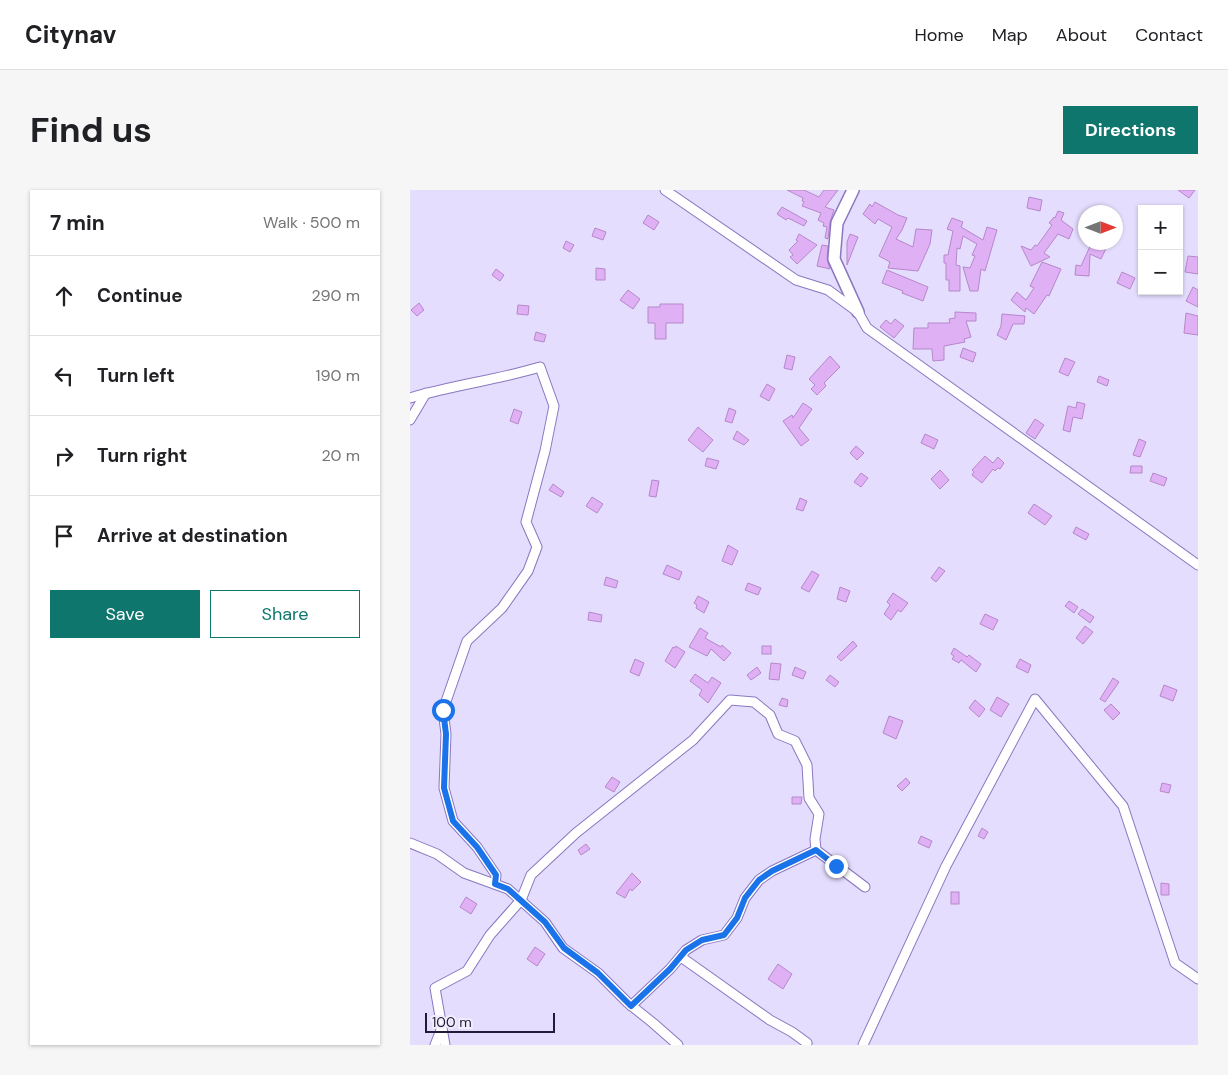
<!DOCTYPE html>
<html lang="en">
<head>
<meta charset="utf-8">
<style>
  :root { --surface:#fff; --page:#f6f6f6; --text:#202124; --muted:#757577; --line:#e0e0e0; --accent:#0f766e }
  body { margin:0; font-family:"DM Sans",sans-serif; background:var(--page); color:var(--text) }
  .controls { position:absolute; right:15px; top:15px; display:grid; overflow:hidden; border-radius:0px; box-shadow:0 1px 4px #0004 }
  .controls button { width:45px; height:45px; display:grid; place-items:center; padding:0; border:0; border-bottom:1px solid var(--line); background:var(--surface); color:var(--text); font:25px sans-serif }
  .compass { position:absolute; left:668px; top:15px; width:45px; height:45px; border-radius:50%; background:var(--surface); box-shadow:0 1px 4px #0004; rotate:90deg }
  .scale { position:absolute; left:15px; bottom:12px; width:130px; box-sizing:border-box; padding-left:5px; border:2px solid #221a37; border-top:0; font-size:14px; line-height:18px; white-space:nowrap; color:#221a37; -webkit-text-stroke:4px #f0edfd; paint-order:stroke }
  .stop { position:absolute; width:15px; height:15px; margin:-11px; border:4px solid #1a73e8; border-radius:50%; background:#fff }
  .stop.end { background:#1a73e8; border-color:#fff; box-shadow:0 1px 5px #0008 }
  .list { margin:0; padding:0; list-style:none }
  h2 { display:flex; justify-content:space-between; align-items:center; height:65px; margin:0; padding:0 20px; font-size:21px }
  h2 small { font-size:16px; font-weight:400; color:var(--muted) }
  .list li { display:grid; grid-template-columns:32px 1fr auto; gap:15px; align-items:center; box-sizing:border-box; height:80px; padding:0 20px; border-top:1px solid var(--line) }
  .list b { display:block; font-size:19px; white-space:nowrap }
  .list em { font-size:16px; font-style:normal; color:var(--muted) }
  .actions { display:flex; gap:10px; padding:15px 20px }
  .actions a { flex:1; padding:11px 0; border:1px solid var(--accent); border-radius:0px; text-align:center; font-size:18px; color:var(--accent) }
  .actions .main { background:var(--accent); color:#fff }
  .icon { flex:none; width:28px; height:28px; fill:none; stroke:currentColor; stroke-width:2; stroke-linecap:round; stroke-linejoin:round }
  .map { position:relative; flex:none; width:788px; height:855px; overflow:hidden; border-radius:0px }
  header { display:flex; align-items:center; gap:30px; box-sizing:border-box; height:70px; padding:0 25px; background:var(--surface); border-bottom:1px solid var(--line) }
  header strong { font-size:24px }
  nav { display:flex; gap:28px; margin-inline-start:auto; font-size:18px }
  .intro { display:flex; align-items:center; justify-content:space-between; box-sizing:border-box; height:120px; padding:0 30px }
  h1 { margin:0; font-size:35px }
  .button { padding:12px 22px; border-radius:0px; background:var(--accent); color:#fff; font-size:18px; font-weight:700 }
  main { display:flex; gap:30px; padding:0 30px }
  aside { flex:1; background:var(--surface); border-radius:0px; box-shadow:0 1px 4px #0004 }
  .map>svg:first-child { display:block }
  .building { fill:#e0b0f5; stroke:#b687cb }
  .lines { fill:none; stroke-linecap:round; stroke-linejoin:round }
  .minor-casing { stroke:#8a77c0; stroke-width:11 }
  .tertiary-casing { stroke:#8a77c0; stroke-width:14 }
  .minor { stroke:#fff; stroke-width:9 }
  .tertiary { stroke:#fff; stroke-width:11 }
  .route { stroke:#1a73e8; stroke-width:6 }
</style>
</head>
<body>
<header>
<strong>Citynav</strong>
<nav><a>Home</a><a>Map</a><a>About</a><a>Contact</a></nav>
</header>
<div class="intro"><h1>Find us</h1><a class="button">Directions</a></div>
<main>
<aside>
<h2>7 min<small>Walk · 500 m</small></h2>
<ul class="list">
<li><svg class="icon" aria-label="ahead" viewBox="0 0 24 24"><path d="M12 20V5M6 11l6-6 6 6"/></svg><div><b>Continue</b></div><em>290 m</em></li>
<li><svg class="icon" aria-label="left" viewBox="0 0 24 24"><path d="M17 20v-9H6M10 6l-5 5 5 5"/></svg><div><b>Turn left</b></div><em>190 m</em></li>
<li><svg class="icon" aria-label="right" viewBox="0 0 24 24"><path d="M7 20v-9h11M14 6l5 5-5 5"/></svg><div><b>Turn right</b></div><em>20 m</em></li>
<li><svg class="icon" aria-label="arrive" viewBox="0 0 24 24"><path d="M6 21V4h12l-3 4 3 4H6"/></svg><div><b>Arrive at destination</b></div></li>
</ul>
<div class="actions"><a class="main">Save</a><a>Share</a></div>
</aside>
<div class="map">
<svg width="788" height="855" viewBox="0 0 788 855">
  <rect width="100%" height="100%" fill="#e4ddfd"/>
  <!-- building -->
  <g class="building">
    <path d="M377,0H394L409,7L414,0H428L415,17L424,20L420,32L418,49L415,48L417,37L413,36L414,33L408,30L411,23L392,16L394,12L392,11L393,8Z"/>
    <path d="M768,0H785L779,8Z"/>
    <path d="M619,7L632,10L630,21L617,18Z"/>
    <path d="M465,12L488,25L497,28L492,40L486,49L503,57L506,39L522,40L520,54L508,81L478,78L480,72L469,66L482,37L468,29L465,34L453,24L460,14L462,17Z"/>
    <path d="M372,17L397,31L394,36L378,28L376,30L367,24Z"/>
    <path d="M648,21L654,23L651,30L663,39L659,49L648,44L634,63L640,67L621,76L611,56L621,60L625,55L627,56L642,35L639,33L644,27L645,28Z"/>
    <path d="M238,25L249,32L244,40L233,33Z"/>
    <path d="M542,28L553,32L551,37L573,50L577,37L587,40L575,81L571,79L568,101H560L553,77L560,78L565,66L562,65L567,54L553,46L550,59L547,58L546,75L550,76V101H539V90H536V73H534V65H538L543,41L537,39Z"/>
    <path d="M185,38L196,42L193,50L182,46Z"/>
    <path d="M389,44L407,55L387,74L380,67L383,65L379,60L388,51L386,50Z"/>
    <path d="M440,44L448,47L437,75V52Z"/>
    <path d="M156,51L164,55L160,62L153,58Z"/>
    <path d="M682,52H699L691,69L680,64L679,86L665,85L666,75L671,76Z"/>
    <path d="M412,55L418,56L417,69L420,79L407,76Z"/>
    <path d="M778,66L788,67V84L775,82Z"/>
    <path d="M632,72L651,79L639,106L637,105L624,124L616,118L615,122L601,110L607,102L616,110L624,98L620,96Z"/>
    <path d="M186,78L195,79V90H186Z"/>
    <path d="M86,79L94,85L90,91L82,85Z"/>
    <path d="M477,80L518,97L513,111L492,103L493,101L472,93Z"/>
    <path d="M712,82L725,88L720,99L707,93Z"/>
    <path d="M783,97L788,100V117L776,111Z"/>
    <path d="M218,100L230,109L223,119L210,110Z"/>
    <path d="M9,113L14,120L7,126L1,120Z"/>
    <path d="M250,114H273V133H256V149H245V133H238V117H250Z"/>
    <path d="M108,115L119,116L118,125L107,124Z"/>
    <path d="M545,122L566,123V131H556L561,147L554,149L555,152L534,156V170L523,171L522,159H503L504,138H518V133H540L539,129L545,128Z"/>
    <path d="M776,123L788,126V145L774,143Z"/>
    <path d="M592,124L615,126L614,134H603L596,150L587,145L591,136Z"/>
    <path d="M485,129L494,136L484,148L470,137L476,130L481,134Z"/>
    <path d="M126,142L136,145L134,152L124,150Z"/>
    <path d="M553,158L566,163L563,172L550,167Z"/>
    <path d="M377,165L385,167L382,180L374,178Z"/>
    <path d="M420,166L430,177L414,193L416,196L407,205L401,199L405,195L399,189Z"/>
    <path d="M655,168L665,172L658,186L649,182Z"/>
    <path d="M689,186L699,190L697,196L687,192Z"/>
    <path d="M357,194L365,199L359,211L350,206Z"/>
    <path d="M667,212L675,214L672,229L663,227L660,242L653,240L658,216L666,218Z"/>
    <path d="M393,213L402,219L389,238L399,250L391,256L373,231L382,225L383,228Z"/>
    <path d="M319,218L326,221L322,233L315,231Z"/>
    <path d="M104,219L112,222L108,234L100,231Z"/>
    <path d="M625,229L634,235L625,249L616,243Z"/>
    <path d="M288,237L303,250L293,262L278,250Z"/>
    <path d="M327,241L339,250L334,255L323,249Z"/>
    <path d="M515,244L528,250L524,259L511,253Z"/>
    <path d="M729,249L736,252L730,267L723,265Z"/>
    <path d="M446,256L454,263L447,270L440,263Z"/>
    <path d="M575,266L583,273L588,267L594,273L590,279L588,278L585,281L583,279L572,293L562,285L564,282L562,280Z"/>
    <path d="M297,268L309,271L306,279L295,276Z"/>
    <path d="M721,276H732V283H720Z"/>
    <path d="M530,280L539,290L530,299L521,289Z"/>
    <path d="M451,283L458,288L451,297L444,292Z"/>
    <path d="M743,283L757,288L754,296L740,291Z"/>
    <path d="M242,290L249,291L246,307L239,306Z"/>
    <path d="M143,294L154,302L151,307L139,300Z"/>
    <path d="M182,307L193,314L187,323L176,316Z"/>
    <path d="M390,308L397,311L393,321L386,319Z"/>
    <path d="M624,314L642,326L635,335L618,323Z"/>
    <path d="M666,337L679,344L676,350L663,343Z"/>
    <path d="M318,355L328,361L322,375L312,371Z"/>
    <path d="M257,375L272,382L269,390L253,384Z"/>
    <path d="M529,377L535,381L526,392L521,388Z"/>
    <path d="M402,381L409,385L399,402L391,398Z"/>
    <path d="M196,387L208,391L206,398L194,395Z"/>
    <path d="M338,393L351,398L348,405L335,400Z"/>
    <path d="M430,397L440,401L436,412L427,409Z"/>
    <path d="M483,403L498,413L491,422L488,420L481,430L474,424L480,415L477,412Z"/>
    <path d="M288,406L299,412L294,423L286,418L287,415L284,413Z"/>
    <path d="M659,411L668,417L664,423L655,416Z"/>
    <path d="M672,419L684,427L680,433L668,424Z"/>
    <path d="M179,422L192,425L191,432L178,430Z"/>
    <path d="M575,424L588,430L583,440L570,434Z"/>
    <path d="M675,436L683,442L673,454L666,448Z"/>
    <path d="M290,438L298,443L295,448L311,457L312,455L321,463L314,471L301,459L297,466L279,457Z"/>
    <path d="M443,451L447,456L431,471L427,467Z"/>
    <path d="M266,456L275,462L265,478L255,471L263,457L265,458Z"/>
    <rect x="352" y="456" width="9" height="8"/>
    <path d="M544,458L557,467L559,465L571,474L566,482L551,470L549,473L542,469L544,466L541,464Z"/>
    <path d="M225,469L234,473L229,486L220,482Z"/>
    <path d="M610,469L621,475L618,483L606,477Z"/>
    <path d="M361,473L371,474L369,490L359,489Z"/>
    <path d="M347,477L351,483L341,490L337,485Z"/>
    <path d="M385,477L396,482L393,489L382,485Z"/>
    <path d="M285,484L298,493L302,487L311,493L298,513L289,505L292,500L280,491Z"/>
    <path d="M420,485L429,492L425,497L416,490Z"/>
    <path d="M703,488L709,492L695,512L690,509Z"/>
    <path d="M754,495L767,500L763,511L750,506Z"/>
    <path d="M587,507L599,514L591,527L580,520Z"/>
    <path d="M372,508L378,510L377,517L369,515Z"/>
    <path d="M565,510L575,519L569,527L559,518Z"/>
    <path d="M701,514L710,523L703,530L694,520Z"/>
    <path d="M479,526L493,531L486,549L473,543Z"/>
    <path d="M202,587L210,592L204,602L195,597Z"/>
    <path d="M496,588L500,593L492,601L487,596Z"/>
    <path d="M752,593L761,595L759,603L750,601Z"/>
    <path d="M382,607H392L391,614H382Z"/>
    <path d="M572,638L578,642L574,649L568,646Z"/>
    <path d="M511,646L522,651L519,658L508,653Z"/>
    <path d="M176,654L180,659L171,665L168,660Z"/>
    <path d="M222,683L231,692L222,701L220,699L215,708L206,703Z"/>
    <path d="M751,693L759,694V705H751Z"/>
    <rect x="541" y="702" width="8" height="12"/>
    <path d="M56,707L67,714L61,724L50,717Z"/>
    <path d="M125,757L135,764L127,776L117,769Z"/>
    <path d="M368,774L382,784L373,799L358,789Z"/>
  </g>
  <g class="lines">
    <!-- minor casing -->
    <g class="minor-casing">
      <g id="minor">
        <path d="M255,0L386,90L418,100L448,122L457,138L788,375"/>
        <path d="M0,208C43,195 87,190 130,177L144,216L135,261L116,332L127,357L118,381L92,418L57,451L33,520L36,544L34,598L43,631L67,657L86,685L85,694"/>
        <path d="M0,230L16,203"/>
        <path d="M0,653L27,664L54,683L98,699L135,732L153,758L188,783L218,813L243,833L268,855"/>
        <path d="M271,767L360,830L382,842L397,853L396,855"/>
        <path d="M221,816L260,779L276,760L292,750L314,745L327,728L335,708L349,690L362,681L406,660"/>
        <path d="M25,855L31,840"/>
        <path d="M35,855L25,798L57,781L80,745L111,710L121,685L166,643L283,550L320,510L344,512L360,525L368,544L385,551L397,575L399,608L409,624L405,649L406,660L455,697"/>
        <path d="M453,855L536,676L625,509L713,616L765,773L788,789"/>
      </g>
    </g>
    <!-- tertiary casing -->
    <g class="tertiary-casing">
      <path id="tertiary" d="M443,0L427,33L424,69L448,122"/>
    </g>
    <!-- minor -->
    <use href="#minor" class="minor"/>
    <!-- tertiary -->
    <use href="#tertiary" class="tertiary"/>
  </g>
  <g class="lines">
    <!-- route -->
    <path class="route" d="M33,520L36,544L34,598L43,631L67,657L86,685L85,694L98,699L135,732L154,758L188,783L221,816L260,779L276,760L292,750L314,745L327,728L335,708L349,690L362,681L406,660L426,676"/>
  </g>
</svg>
<div class="controls">
<button>+</button>
<button>−</button>
</div>
<svg class="compass" viewBox="-18 -18 36 36"><path d="M0-13l5 13h-10z" fill="#e53935"/><path d="M0 13l5-13h-10z" fill="#757577"/></svg>
<div class="scale">100 m</div>
<div class="stop" style="left:33px;top:520px"></div>
<div class="stop end" style="left:426px;top:676px"></div>
</div>
</main>
</body>
</html>
